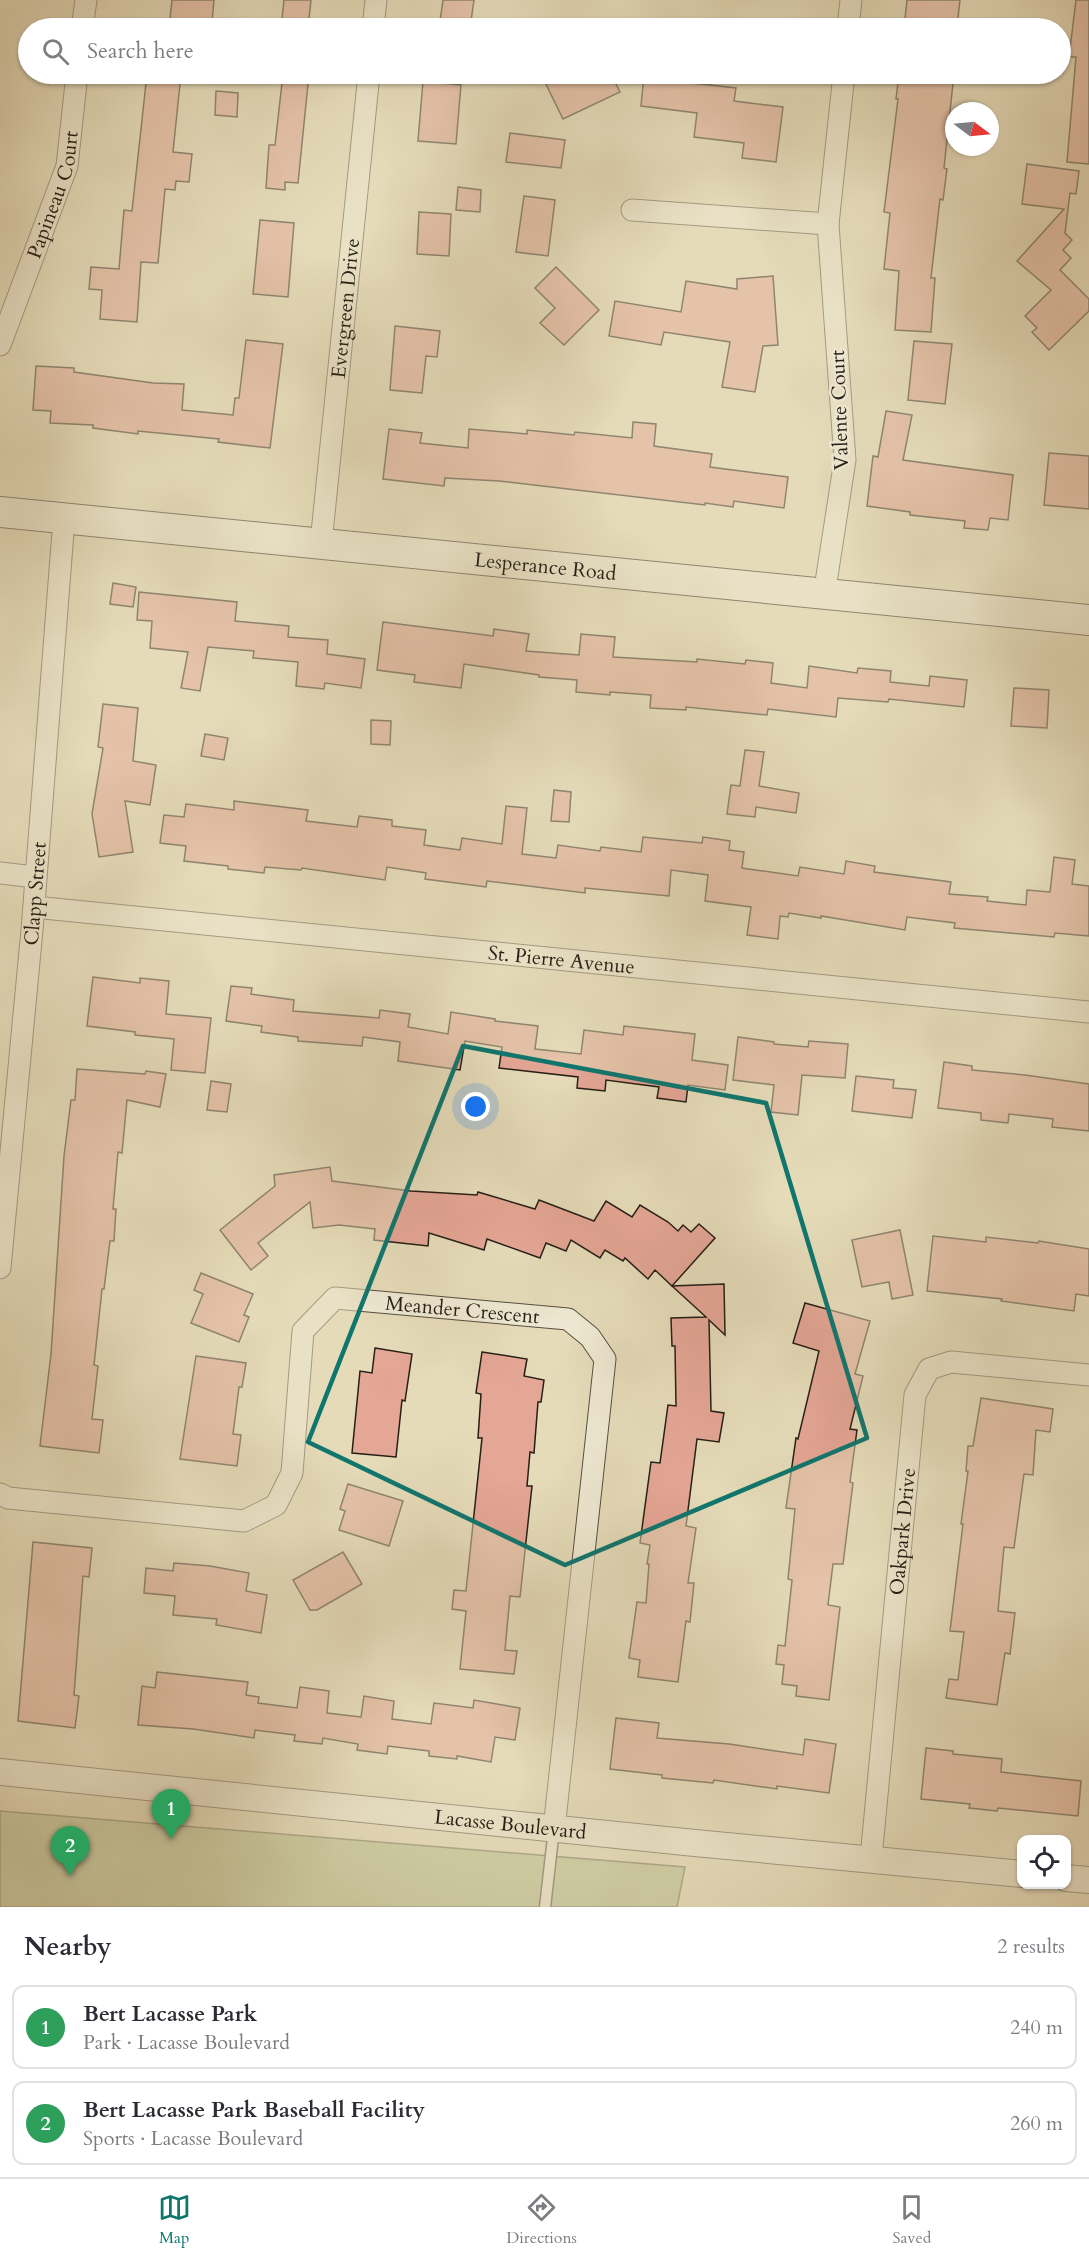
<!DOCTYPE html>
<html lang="en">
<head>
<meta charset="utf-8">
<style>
  :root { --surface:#fff; --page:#f7f7f7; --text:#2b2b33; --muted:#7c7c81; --line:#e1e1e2; --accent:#0f766e }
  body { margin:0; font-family:Cardo,serif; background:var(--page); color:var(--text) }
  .controls { position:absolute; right:18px; bottom:18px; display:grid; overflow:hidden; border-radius:12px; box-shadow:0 2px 4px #0004 }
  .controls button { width:54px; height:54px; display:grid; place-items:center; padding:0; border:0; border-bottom:2px solid var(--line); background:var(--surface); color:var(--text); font:30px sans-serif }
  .compass { position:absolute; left:945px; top:102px; width:54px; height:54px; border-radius:50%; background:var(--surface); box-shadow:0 2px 4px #0004; rotate:106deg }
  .you { position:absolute; left:476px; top:1107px; width:21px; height:21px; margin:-15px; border:4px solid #fff; border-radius:50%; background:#1a73e8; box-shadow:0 0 0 9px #1a73e833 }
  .badge { display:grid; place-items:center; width:39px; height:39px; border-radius:50%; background:var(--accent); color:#fff; font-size:20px; font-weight:700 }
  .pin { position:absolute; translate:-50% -50px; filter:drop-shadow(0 2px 3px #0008) }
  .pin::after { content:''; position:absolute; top:32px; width:21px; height:18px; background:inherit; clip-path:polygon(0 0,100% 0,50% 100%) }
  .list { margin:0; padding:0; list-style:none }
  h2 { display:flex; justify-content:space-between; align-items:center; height:78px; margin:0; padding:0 24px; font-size:26px }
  h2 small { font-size:20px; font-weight:400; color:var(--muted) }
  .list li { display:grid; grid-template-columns:39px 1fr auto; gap:18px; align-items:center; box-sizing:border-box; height:84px; margin:0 12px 12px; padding:0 12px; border:2px solid var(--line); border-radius:12px }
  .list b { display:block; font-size:22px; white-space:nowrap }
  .list p { margin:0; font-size:20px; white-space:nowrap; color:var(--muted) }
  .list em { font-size:20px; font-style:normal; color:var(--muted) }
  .icon { flex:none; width:33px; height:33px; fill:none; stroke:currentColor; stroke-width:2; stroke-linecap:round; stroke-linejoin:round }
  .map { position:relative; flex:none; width:1089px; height:1907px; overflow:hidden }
  .search { position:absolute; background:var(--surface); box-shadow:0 2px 4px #0004; left:18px; right:18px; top:18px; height:66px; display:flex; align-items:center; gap:15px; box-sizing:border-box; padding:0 21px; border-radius:33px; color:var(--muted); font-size:22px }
  .sheet { height:270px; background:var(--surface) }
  nav { display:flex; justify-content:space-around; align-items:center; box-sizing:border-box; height:84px; border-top:2px solid var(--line); background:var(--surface); font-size:16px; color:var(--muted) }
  nav a { display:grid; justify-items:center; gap:3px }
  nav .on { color:var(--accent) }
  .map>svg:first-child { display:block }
  .green { fill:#b6c08e; stroke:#6e7052; stroke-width:1.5 }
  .building { fill:#e4a695; stroke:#261f16; stroke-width:1.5 }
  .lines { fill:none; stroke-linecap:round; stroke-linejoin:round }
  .service-casing { stroke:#564e3f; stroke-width:13 }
  .minor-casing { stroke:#564e3f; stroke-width:23 }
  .tertiary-casing { stroke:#564e3f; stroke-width:28 }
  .secondary-casing { stroke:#261f16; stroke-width:32 }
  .service { stroke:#eee8d2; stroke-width:10 }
  .minor { stroke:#eee8d2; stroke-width:21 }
  .tertiary { stroke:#eee8d2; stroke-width:26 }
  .secondary { stroke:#eee8d2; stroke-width:30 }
  .marked { fill:none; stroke:#0f766e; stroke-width:4.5; stroke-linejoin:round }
  .labels { text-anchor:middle; stroke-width:5; stroke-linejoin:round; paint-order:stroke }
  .street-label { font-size:20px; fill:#261f16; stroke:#eee8d2 }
</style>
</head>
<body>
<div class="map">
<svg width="1089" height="1907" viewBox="0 0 1089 1907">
  <rect width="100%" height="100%" fill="#e5dbb9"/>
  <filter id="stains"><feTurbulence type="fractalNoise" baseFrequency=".00333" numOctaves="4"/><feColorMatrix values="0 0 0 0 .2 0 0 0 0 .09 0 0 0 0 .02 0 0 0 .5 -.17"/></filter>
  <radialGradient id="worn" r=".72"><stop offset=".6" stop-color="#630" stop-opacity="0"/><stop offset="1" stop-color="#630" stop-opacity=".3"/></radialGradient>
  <!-- green -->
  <path class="green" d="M0,1811L685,1867L677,1907H0Z"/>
  <!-- building -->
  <g class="building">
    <path d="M172,0H214L212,22L191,21V28H169Z"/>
    <path d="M284,0H311L308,28H281Z"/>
    <path d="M443,0H474L470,28H439Z"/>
    <path d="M907,0H960L957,26L930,23L929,28H904Z"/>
    <path d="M1076,0H1089V164L1067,162L1076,57H1069Z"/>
    <path d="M147,74H181L173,152L192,154L189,182L176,181L175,190L165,189L158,263L141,262L137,322L100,319L102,290L89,289L91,267L119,269L124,210L132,211Z"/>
    <path d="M283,74H309L298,183L285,182V190L266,188L269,145H275Z"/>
    <path d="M541,74H582L585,79L597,74H611L620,92L563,119Z"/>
    <path d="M644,74H675L674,81L736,88L734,101L783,107L776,162L742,158L744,143L694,137L697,113L641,106Z"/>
    <path d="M899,74H954L944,168L947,169L943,200L940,199L931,278H935L931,332L895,330L899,271L884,269L890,213L884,212L898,99H896Z"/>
    <path d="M423,81L461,85L456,144L418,141Z"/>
    <path d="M216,91L238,93L237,117L215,115Z"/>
    <path d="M510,133L565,140L561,168L506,162Z"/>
    <path d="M1027,164L1079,171L1076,194L1070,193L1065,233L1072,240L1063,250L1071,258L1060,270L1089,299V311L1049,350L1032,332L1037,328L1025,316L1051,290L1017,261L1064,209L1022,204Z"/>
    <path d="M458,187L481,190L480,212L456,210Z"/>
    <path d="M524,196L555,200L548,256L516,252Z"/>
    <path d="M419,212L451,214L449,256L417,254Z"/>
    <path d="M260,220L294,223L288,297L253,294Z"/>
    <path d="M556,267L599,310L564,345L540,323L555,308L535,288Z"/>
    <path d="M773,276L778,345L763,346L755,392L722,387L730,342L664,332L661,345L609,336L615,301L681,312L686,281L737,289V279Z"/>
    <path d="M395,326L440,331L437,357L426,356L422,393L390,390Z"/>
    <path d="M246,340L283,344L270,448L218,442L219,439L138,431V434L93,428V425L50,423L51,411L33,410L36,366L74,368V372L153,383L184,384L182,410L233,415L235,398H239Z"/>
    <path d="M914,341L952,344L945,404L908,400Z"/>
    <path d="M886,411L912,415L903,460L1013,475L1008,520L990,518L988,530L964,528L965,521L910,515V512L867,506L873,456L878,457Z"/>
    <path d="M633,422L656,424L654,446L712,454L710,467L788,477L784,508L734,501L733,507L705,503V505L499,481L445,478L444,486L383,479L389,429L422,433L420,443L468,448L469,429L527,434V430L574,435L575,432L632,438Z"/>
    <path d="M1049,453L1089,456V509L1044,505Z"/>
    <path d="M113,583L136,587L133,607L110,604Z"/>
    <path d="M139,592L237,602L235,621L289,626L288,637L328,640L327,654L365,659L361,688L325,683L324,689L296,686L298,662L253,658L254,651L208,647L200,691L181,688L188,652L150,648L152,621L137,620Z"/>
    <path d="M383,622L493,636L494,629L529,634L526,651L579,655L581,634L615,637L613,657L697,662V659L745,664L746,660L773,663L771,683L807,688L809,666L857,673L858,668L891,671L890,682L929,686L930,676L967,680L964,707L889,699L888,702L838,698L836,717L768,709L767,715L686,707V710L650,708L651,695L610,692V695L576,692L577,680L539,677V675L464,664L461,688L414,682L415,675L377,670Z"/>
    <path d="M1014,688L1049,690L1047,728L1011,726Z"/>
    <path d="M103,704L138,708L133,761L156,765L150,805L125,801L133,852L99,857L92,814L103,748L98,747Z"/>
    <path d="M371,720L391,721L390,745L371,744Z"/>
    <path d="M205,734L228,738L224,760L201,756Z"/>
    <path d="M745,750L764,752L759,786L799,793L796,813L756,807L755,817L727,814L731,785L740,786Z"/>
    <path d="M554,790L571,792L569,822L551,821Z"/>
    <path d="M234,801L308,810L306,821L357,827L359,816L392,820V826L426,830L424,845L460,850L462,838L502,844L506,806L527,808L522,854L556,858L558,845L600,851L601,847L641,852L643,837L702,843L703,837L730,841L729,850L744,852L742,868L798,876L800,867L844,874L846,861L875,866L874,872L951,882L949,894L988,897L987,901L1026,905L1027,890L1050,892L1054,857L1075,860L1072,884L1089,886V936L1055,933L1054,937L954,928L955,923L907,917L905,930L821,916V918L789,913L788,917L780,916L778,939L747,935L751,907L705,901L708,875L671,870L669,896L585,888V893L487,881L486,887L425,879L426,873L387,867L385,880L302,868L301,870L265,867L264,873L228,869V866L184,861L186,846L160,843L164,815L184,817L186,804L234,810Z"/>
    <path d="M93,977L140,983V978L169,981L166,1014L211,1018L205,1073L171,1070L174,1039L135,1035V1032L87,1026Z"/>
    <path d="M231,986L252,988L251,994L294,1000L293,1011L379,1018L380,1010L410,1014L408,1027L448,1034L451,1012L495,1019V1021L538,1026L535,1049L581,1054L584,1030L623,1035L624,1026L695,1034L692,1060L728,1065L725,1090L688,1085L686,1102L657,1098L659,1087L606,1080L605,1091L577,1088L578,1077L499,1068L502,1047L465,1041L460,1070L398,1061L400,1042L363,1037L362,1046L298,1041V1037L261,1032L262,1026L226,1021Z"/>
    <path d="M738,1037L774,1042V1044L808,1047L809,1041L848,1044L845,1078L802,1075L798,1115L771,1112L774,1085L733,1080Z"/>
    <path d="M944,1062L972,1066V1070L1025,1075L1089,1084V1131L1052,1127L1053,1119L1009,1114L1008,1123L981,1120V1113L938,1108Z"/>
    <path d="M77,1069L145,1074L146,1071L166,1074L160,1107L127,1100L122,1153L118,1152L113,1209H116L114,1241H110L104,1289H102L94,1365L98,1366L92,1419L103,1420L99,1453L40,1446L51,1354L64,1156L71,1100H75Z"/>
    <path d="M856,1076L894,1080L893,1088L916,1090L912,1118L852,1111Z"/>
    <path d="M211,1081L231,1084L227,1112L207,1110Z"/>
    <path d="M330,1167L332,1181L411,1191L477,1195L478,1192L535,1209L539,1200L594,1221L606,1201L632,1217L640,1205L668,1222L678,1231L683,1225L691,1232L699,1224L715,1238L672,1286L655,1270L648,1279L625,1258L623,1261L605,1250L600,1258L571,1240L566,1251L546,1243L540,1258L487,1239L484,1250L429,1233L428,1246L374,1240L375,1229L339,1225L313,1228L310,1202L258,1243L268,1256L251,1270L220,1230L275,1186L274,1175Z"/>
    <path d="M900,1230L913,1295L892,1299L889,1282L862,1287L852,1240Z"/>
    <path d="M933,1236L986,1242V1237L1038,1243L1039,1241L1089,1249V1296L1076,1294L1074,1311L1001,1301L1002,1299L927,1291Z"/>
    <path d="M201,1273L253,1294L244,1315L249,1317L239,1342L191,1323L203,1294L194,1290Z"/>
    <path d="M724,1284L725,1335L709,1320L711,1411L724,1413L719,1442L697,1439L686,1526L696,1528L688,1583H694L690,1622L686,1621L678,1682L638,1677L640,1660L629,1658L637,1602L646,1603L649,1564H647L650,1545L640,1543L651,1462L660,1463L668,1405L676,1406L675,1346H672L671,1318L706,1317L672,1286Z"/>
    <path d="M805,1303L870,1321L855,1374L863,1376L850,1429L857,1430L850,1482L853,1483L843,1564H833L828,1605L840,1607L829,1700L796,1696L797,1686L782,1684L784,1665L776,1664L778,1645L785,1646L792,1580L788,1579L795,1509L786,1508L796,1438L798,1439L819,1351L793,1343Z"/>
    <path d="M375,1348L412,1354L405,1401L402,1400L396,1457L352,1453L360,1371L372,1373Z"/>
    <path d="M482,1352L527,1359L524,1376L544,1380L541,1402H538L534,1453L530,1452L527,1486H532L520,1597L510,1596L505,1650L517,1651L514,1674L460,1669L466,1611L452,1609L454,1590L466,1591L482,1438H478L481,1394L476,1393Z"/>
    <path d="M196,1356L246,1363L242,1387H239L233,1434L241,1435L237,1466L180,1459Z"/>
    <path d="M981,1398L1053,1409L1050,1432L1036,1430L1033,1475L1024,1474L1014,1548L1004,1547L998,1611L1015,1613L1010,1654L1005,1653L997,1705L946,1698L949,1679L958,1680L964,1632L950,1631L963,1524H961L968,1471H966L968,1446H973Z"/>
    <path d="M348,1484L403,1501L389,1546L339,1530L345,1511L340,1509Z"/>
    <path d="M33,1542L92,1548L89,1577L83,1576L74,1695L79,1696L75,1728L18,1721Z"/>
    <path d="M343,1552L362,1584L317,1610H310L293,1580Z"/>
    <path d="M174,1563L210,1566L249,1573L246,1591L267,1595L261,1633L216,1625L217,1619L173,1615L175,1596L144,1593L146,1568L173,1571Z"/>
    <path d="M157,1672L248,1682L246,1695L259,1697L258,1703L297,1708L300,1687L329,1691L327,1713L361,1717L364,1696L394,1701L392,1719L431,1724L434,1703L473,1708L474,1700L520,1708L515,1740L495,1737L491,1762L457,1756V1759L429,1756V1751L388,1746L387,1754L357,1750L358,1744L323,1738L322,1744L294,1741L295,1735L255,1730L254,1738L193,1729L138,1725L142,1686L155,1688Z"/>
    <path d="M616,1718L659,1723L657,1738L729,1744L803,1755L805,1739L836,1744L829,1793L777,1786V1789L714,1780L713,1783L662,1778V1775L610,1769Z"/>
    <path d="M926,1748L953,1751V1754L1002,1759L1001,1772L1081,1781L1078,1816L998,1808L997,1811L969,1808L970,1804L921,1799Z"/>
  </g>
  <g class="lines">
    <!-- service casing -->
    <g class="service-casing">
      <path id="service" d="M545,1907L554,1829"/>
    </g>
    <!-- minor casing -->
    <g class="minor-casing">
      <g id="minor">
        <path d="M82,28L86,0"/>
        <path d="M373,28L376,0"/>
        <path d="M848,28L851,0"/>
        <path d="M632,210L828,224"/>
        <path id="s1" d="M0,345L67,166L77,74"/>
        <path id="s2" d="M321,543L369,74"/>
        <path d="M824,595L845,460L828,224L844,74"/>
        <path d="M0,873L35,877"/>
        <path id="s3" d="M34,907L1089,1012"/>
        <path id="s4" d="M0,1268L32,930L64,519"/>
        <path id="s5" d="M0,1494L8,1498L244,1521L276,1505L292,1473L303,1331L335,1298L568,1319L590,1337L605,1359L554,1829"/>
        <path id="s6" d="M871,1858L915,1395L929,1369L951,1362L1089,1375"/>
      </g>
    </g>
    <!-- tertiary casing -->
    <g class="tertiary-casing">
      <g id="tertiary">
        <path id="s7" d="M0,1772L695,1843L1022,1874"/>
        <path d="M1066,1878L1089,1880"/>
      </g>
    </g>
    <!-- secondary casing -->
    <g class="secondary-casing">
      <g id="secondary">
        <path id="s8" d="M0,512L1089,620"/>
      </g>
    </g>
    <!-- service -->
    <use href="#service" class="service"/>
    <!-- minor -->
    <use href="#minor" class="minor"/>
    <!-- tertiary -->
    <use href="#tertiary" class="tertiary"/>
    <!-- secondary -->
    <use href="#secondary" class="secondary"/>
  </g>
  <!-- marked area -->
  <path d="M0 0H1089V1907H0ZM463,1046L766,1103L867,1438L565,1565L308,1442Z" fill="#e5dbb9" fill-opacity=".55" fill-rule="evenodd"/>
  <path class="marked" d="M463,1046L766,1103L867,1438L565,1565L308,1442Z"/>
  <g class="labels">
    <!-- street labels -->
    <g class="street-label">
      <text dy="7" stroke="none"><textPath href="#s1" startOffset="160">Papineau Court</textPath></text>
      <text dy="7" stroke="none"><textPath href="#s2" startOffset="236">Evergreen Drive</textPath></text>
      <text transform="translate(839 410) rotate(-92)" y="7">Valente Court</text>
      <text dy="7" stroke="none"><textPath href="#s8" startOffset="548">Lesperance Road</textPath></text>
      <text dy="7" stroke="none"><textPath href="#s4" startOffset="376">Clapp Street</textPath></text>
      <text dy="7" stroke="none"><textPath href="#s3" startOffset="530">St. Pierre Avenue</textPath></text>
      <text dy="7" stroke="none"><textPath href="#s5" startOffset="634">Meander Crescent</textPath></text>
      <text dy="7" stroke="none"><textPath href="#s6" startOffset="328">Oakpark Drive</textPath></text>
      <text dy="7" stroke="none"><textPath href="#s7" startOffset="513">Lacasse Boulevard</textPath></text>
    </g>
  </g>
  <rect width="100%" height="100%" filter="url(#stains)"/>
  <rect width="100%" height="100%" fill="url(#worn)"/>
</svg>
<div class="controls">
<button><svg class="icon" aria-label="locate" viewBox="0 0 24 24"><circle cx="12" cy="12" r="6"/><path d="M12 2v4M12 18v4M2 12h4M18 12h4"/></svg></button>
</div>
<svg class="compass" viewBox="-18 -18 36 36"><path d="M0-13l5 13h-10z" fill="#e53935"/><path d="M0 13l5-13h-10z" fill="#7c7c81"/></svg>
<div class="you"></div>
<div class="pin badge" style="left:171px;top:1839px;background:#2e9e5b">1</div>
<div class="pin badge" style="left:70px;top:1876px;background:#2e9e5b">2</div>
<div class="search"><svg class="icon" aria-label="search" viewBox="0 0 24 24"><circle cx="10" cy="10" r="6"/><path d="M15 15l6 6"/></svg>Search here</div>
</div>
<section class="sheet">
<h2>Nearby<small>2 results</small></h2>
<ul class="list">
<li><span class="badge" style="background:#2e9e5b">1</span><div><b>Bert Lacasse Park</b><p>Park · Lacasse Boulevard</p></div><em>240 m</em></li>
<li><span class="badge" style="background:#2e9e5b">2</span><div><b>Bert Lacasse Park Baseball Facility</b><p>Sports · Lacasse Boulevard</p></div><em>260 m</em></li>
</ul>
</section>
<nav>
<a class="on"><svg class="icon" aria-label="map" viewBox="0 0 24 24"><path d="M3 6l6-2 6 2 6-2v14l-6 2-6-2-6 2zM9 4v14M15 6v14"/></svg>Map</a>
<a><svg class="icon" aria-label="directions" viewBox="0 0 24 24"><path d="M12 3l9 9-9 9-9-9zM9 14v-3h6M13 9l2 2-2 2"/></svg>Directions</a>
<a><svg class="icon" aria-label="saved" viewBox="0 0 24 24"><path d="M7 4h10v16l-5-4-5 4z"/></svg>Saved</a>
</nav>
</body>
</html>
